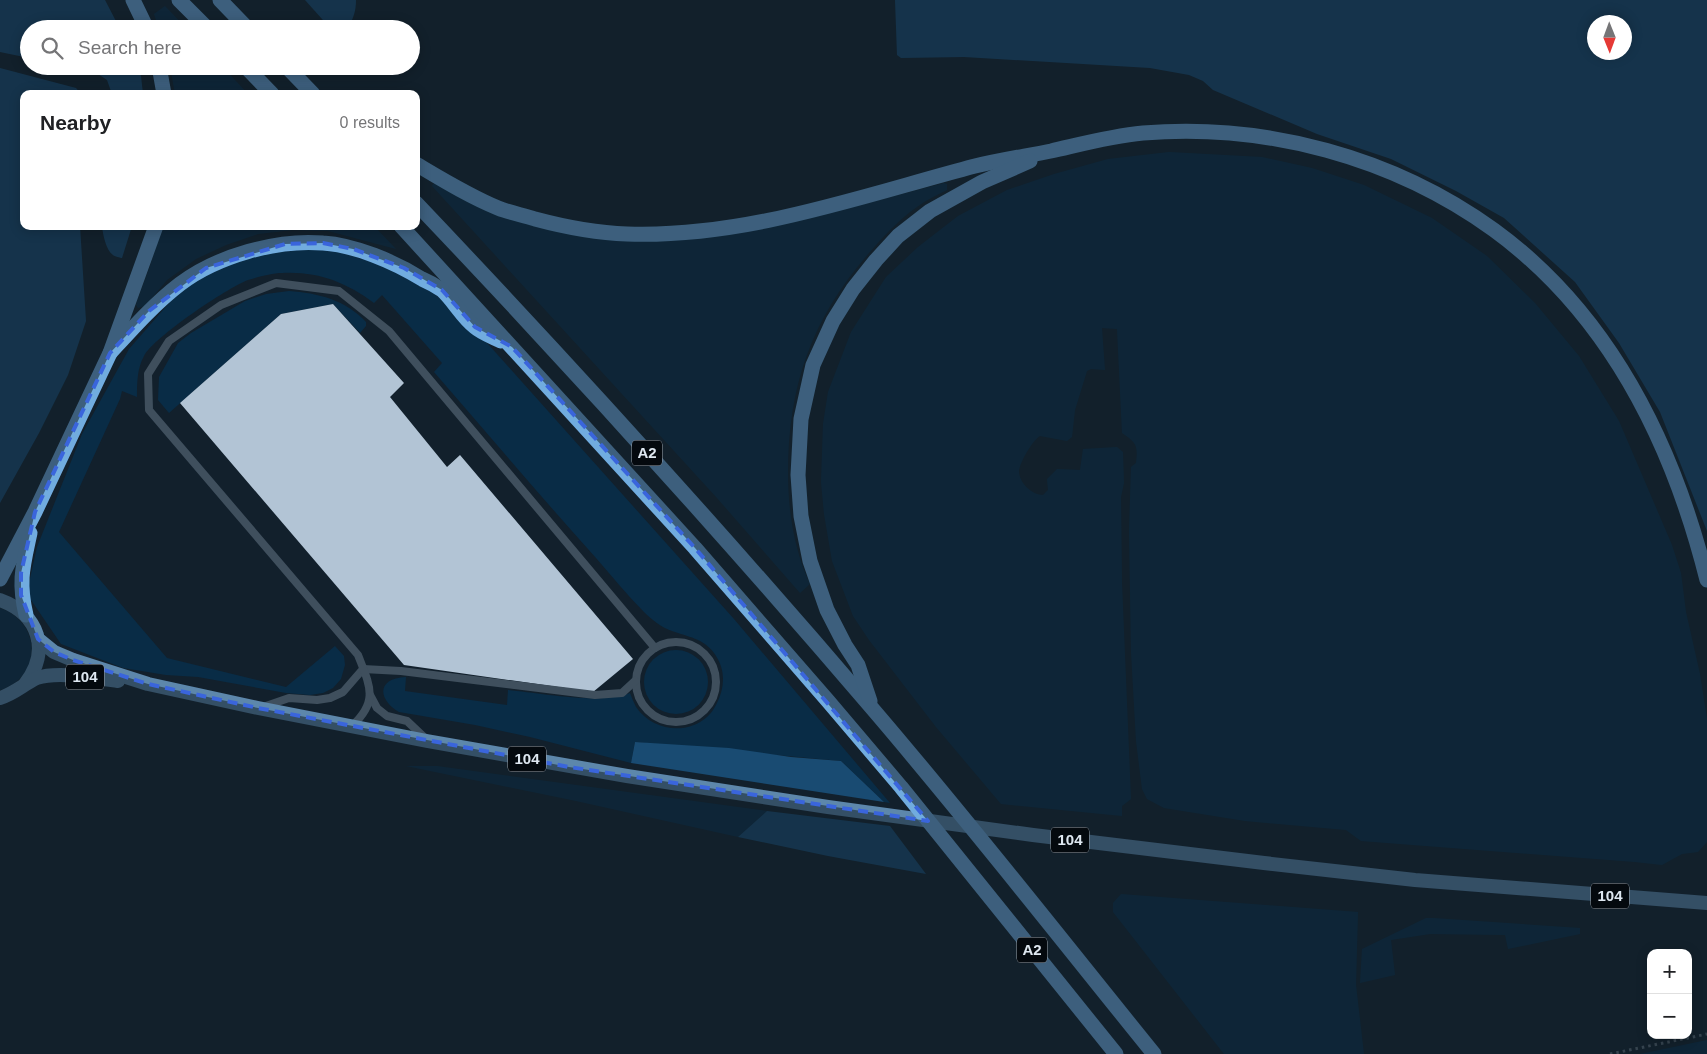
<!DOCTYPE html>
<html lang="en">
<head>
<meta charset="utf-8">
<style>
  :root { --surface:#fff; --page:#f6f6f6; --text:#202124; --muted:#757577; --line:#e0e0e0 }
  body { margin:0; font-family:Helvetica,sans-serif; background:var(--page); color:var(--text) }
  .controls { position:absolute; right:15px; bottom:15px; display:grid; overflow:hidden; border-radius:10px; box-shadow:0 2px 12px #0003 }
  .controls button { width:45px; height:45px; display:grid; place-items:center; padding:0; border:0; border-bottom:1px solid var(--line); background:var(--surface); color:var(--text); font:25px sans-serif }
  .compass { position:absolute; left:1587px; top:15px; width:45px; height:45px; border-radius:50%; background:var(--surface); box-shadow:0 2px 12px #0003; rotate:179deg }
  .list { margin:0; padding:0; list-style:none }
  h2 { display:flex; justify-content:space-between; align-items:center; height:65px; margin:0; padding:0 20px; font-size:21px }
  h2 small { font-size:16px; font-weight:400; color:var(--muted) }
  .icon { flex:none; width:28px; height:28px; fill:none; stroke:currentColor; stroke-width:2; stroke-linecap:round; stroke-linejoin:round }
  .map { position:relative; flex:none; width:1707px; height:1054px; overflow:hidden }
  .search { position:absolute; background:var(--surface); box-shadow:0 2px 12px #0003; left:20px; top:20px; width:400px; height:55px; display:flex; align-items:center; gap:12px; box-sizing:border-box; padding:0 18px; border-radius:28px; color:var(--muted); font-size:19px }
  .panel { position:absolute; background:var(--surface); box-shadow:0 2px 12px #0003; left:20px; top:90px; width:400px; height:140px; border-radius:10px }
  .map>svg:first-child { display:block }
  .green { fill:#092c46 }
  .forest { fill:#194b72; fill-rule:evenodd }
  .building { fill:#b2c4d5 }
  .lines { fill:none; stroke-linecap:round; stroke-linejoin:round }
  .path { stroke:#616d78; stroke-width:3; stroke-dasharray:2.5 4; stroke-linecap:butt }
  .service { stroke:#3f4f5d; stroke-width:8 }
  .primary { stroke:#5d87ab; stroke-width:14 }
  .motorway { stroke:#71acdf; stroke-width:15 }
  .marked { fill:none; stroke:#3a65dc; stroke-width:4; stroke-dasharray:10 6; stroke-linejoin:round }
  .labels { text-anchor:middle; stroke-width:5; stroke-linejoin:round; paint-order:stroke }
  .shield { fill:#04090e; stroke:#9da4ac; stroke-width:1 }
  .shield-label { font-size:15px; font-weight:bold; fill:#dee7f0 }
</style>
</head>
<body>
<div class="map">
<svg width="1707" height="1054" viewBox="0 0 1707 1054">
  <rect width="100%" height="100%" fill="#12202c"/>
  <!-- green -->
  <g class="green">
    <path d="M165,6L187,29H159L154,14Z"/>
    <path d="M170,66H222L248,94H175Z"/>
    <path d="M1169,152L1262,157L1312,168L1364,185L1432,218L1487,256L1535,303L1579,356L1619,421L1672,545L1681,573L1686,612L1700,674L1707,719V842L1698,852L1682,854L1662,865L1635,862L1361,841L1346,830L1245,821L1164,808L1147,799L1142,789L1136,741L1131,652L1129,531L1131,467L1136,463C1138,446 1137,443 1122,433L1117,329L1102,328L1105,370L1091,369L1087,371L1075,410L1072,437L1067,441L1040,436C1032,441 1020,462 1019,471C1019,483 1032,495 1043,495L1048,490L1047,479L1057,469L1080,470L1083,449L1117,447L1123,452L1124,483L1121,497L1122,583L1131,799L1122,806V816L1001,804L936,727L869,640L853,616L832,561L824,514L821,482L823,424L828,392L851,332L886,277L918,247L958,216L1007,190L1054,174L1108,159Z"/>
    <path d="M944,183L947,184V190C937,195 926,200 917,207C899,219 882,238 868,254C811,320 788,386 788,473C788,511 794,550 810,584L800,593L717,498L432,186L433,184H436L602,238L845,209Z"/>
    <path d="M163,226H374L396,249L328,231L293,230L258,234L226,245L196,259L167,280L145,306L138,308L136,305L137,301L150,266Z"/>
    <path d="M306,248L332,250L386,266L433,292L488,344L734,619L890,803L884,802L841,761L635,742L631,763L530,737L475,725L399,712C377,699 377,678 406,677L405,691L507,705L508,690C541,693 601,705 630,693C632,698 634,703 636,707C656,736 702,736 717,703C725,687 726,669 714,653C703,638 688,637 672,631C662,628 651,619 644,612C627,595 612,576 596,558C541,497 488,434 434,372L442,363L382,295L374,303C346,282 317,271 282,273C272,273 258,277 248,280C227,288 154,337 144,356C137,368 137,384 137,397L122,391L120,399L59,532L167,658L286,687L335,646L344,656L345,665L341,679L333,688L323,693L310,695L286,693L198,677L166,675L123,668L61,644L31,600L29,592V583L37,547L82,434L129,349L170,302L189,286L220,268L252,257L283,250Z"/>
    <path d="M289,291C318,293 346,300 366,322V326L360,333L333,304L281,314L169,413L158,400L159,377L178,343L191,333L245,301L266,294Z"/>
    <path d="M0,608C41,622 43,677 0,690Z"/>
    <circle cx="676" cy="682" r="32"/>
    <path d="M406,766H437L767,811L738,837L576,801Z"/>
    <path d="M1121,894L1358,912L1356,985L1364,1054H1224L1113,912V903Z"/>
    <path d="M1426,918H1433L1580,928V934L1508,949L1505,935L1430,934L1391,940L1395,975L1360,983L1362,949Z"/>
    <path d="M1707,1040V1054H1640Z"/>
  </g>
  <!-- forest -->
  <g class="forest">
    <path d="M0,0H105L120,29H29V58L0,52Z"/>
    <path d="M305,0H356C356,11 353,20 347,29H331Z"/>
    <path d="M895,0H1707V531L1660,412L1619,343L1575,282L1504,218L1456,191L1391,159L1317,134L1213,90L1203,81L1189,75L1150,68L964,57L901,58L897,55ZM1594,22H1624V52H1594Z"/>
    <path d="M69,66H137L141,76L143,94H112L107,80L95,72Z"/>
    <path d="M0,68L76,88L81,94H24V226H80L86,321L68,375L39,433L0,503Z"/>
    <path d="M102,226H132L122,258C121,258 114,256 113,255C106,250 103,235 102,226Z"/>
    <path d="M635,742L729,748L791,757L841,761L884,802L631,763Z"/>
    <path d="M767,811L890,826L926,874L828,856L738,837Z"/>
  </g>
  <!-- building -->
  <path class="building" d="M333,304L404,383L390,397L447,467L460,455L633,659L593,692L404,665L180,403L281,314Z"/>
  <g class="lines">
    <!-- path -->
    <path class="path" d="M1610,1054L1707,1034"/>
    <!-- service -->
    <g class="service">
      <circle cx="676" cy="682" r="40"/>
      <path d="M363,669L401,671L595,695L622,693L635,681"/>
      <path d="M370,695L377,708L387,716L407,721L426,739"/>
      <path d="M263,707L289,698L317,700L330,698L343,692L363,669"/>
      <path d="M352,726C379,701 370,686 358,655L149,410L148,374L169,341L221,305L276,283L339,291L389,331L655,648"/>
    </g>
    <!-- primary -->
    <g class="primary">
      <path d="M0,600C39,614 51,651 25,684"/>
      <path d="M38,639L54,652L73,660L148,684L258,708L427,741L627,776L828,807L1033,835L1264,863L1415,880L1707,903"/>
      <path d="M0,698C14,694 24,684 37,678C57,671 97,678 118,681"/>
    </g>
    <!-- motorway -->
    <g class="motorway">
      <path d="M133,0L147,29"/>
      <path d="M179,0L208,29"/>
      <path d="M220,0L248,29"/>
      <path d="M159,66L164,94"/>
      <path d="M245,66L272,94"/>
      <path d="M286,66L313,94"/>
      <path d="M416,164C443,180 469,196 498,208C510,213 523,215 535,219C565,227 596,233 627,234C746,238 861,196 975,166C1000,160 1026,156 1051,151C1082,144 1111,136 1143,133C1266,123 1393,157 1494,230C1609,314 1673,444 1707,580"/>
      <path d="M416,203C572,367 724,535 871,707C968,820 1060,938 1154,1054"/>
      <path d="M401,226L695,548L828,701L901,787L1116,1054"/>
      <path d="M110,353C132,329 154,304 180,284C217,256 277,239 323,243C355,245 395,262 422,279C429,282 436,286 442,290C454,301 462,317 475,327C482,333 493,337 501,341"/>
      <path d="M0,579L35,512L110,353L156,226"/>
      <path d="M26,615C18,581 23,566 30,533"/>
      <path d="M870,701L858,665L845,645L827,610L810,561L801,516L798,475L801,419L813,365L833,321L853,289L876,260L898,236L930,211L982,182L1030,161"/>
    </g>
  </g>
  <!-- marked area -->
  <path d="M0 0H1707V1054H0ZM323,243L353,249L404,268L442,290L475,327L512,347L695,548L928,821L569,767L258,708L148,684L73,660L54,652L38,639L21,595V573L35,512L110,353L149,311L206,268L285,244Z" fill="#12202c" fill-opacity=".55" fill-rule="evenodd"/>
  <path class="marked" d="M323,243L353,249L404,268L442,290L475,327L512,347L695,548L928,821L569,767L258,708L148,684L73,660L54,652L38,639L21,595V573L35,512L110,353L149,311L206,268L285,244Z"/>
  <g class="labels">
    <!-- shield labels -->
    <g class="shield">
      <rect x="632" y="440.5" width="30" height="25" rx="4"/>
      <rect x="66" y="664.5" width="38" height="25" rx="4"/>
      <rect x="508" y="746.5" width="38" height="25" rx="4"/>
      <rect x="1051" y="827.5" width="38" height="25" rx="4"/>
      <rect x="1591" y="883.5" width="38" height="25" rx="4"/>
      <rect x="1017" y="937.5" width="30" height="25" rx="4"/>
    </g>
    <g class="shield-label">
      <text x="647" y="458">A2</text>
      <text x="85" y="682">104</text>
      <text x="527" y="764">104</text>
      <text x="1070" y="845">104</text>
      <text x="1610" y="901">104</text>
      <text x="1032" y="955">A2</text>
    </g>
  </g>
</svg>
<div class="controls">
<button>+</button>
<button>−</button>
</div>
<svg class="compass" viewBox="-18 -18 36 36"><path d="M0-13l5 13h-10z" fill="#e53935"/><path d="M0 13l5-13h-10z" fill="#757577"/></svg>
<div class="search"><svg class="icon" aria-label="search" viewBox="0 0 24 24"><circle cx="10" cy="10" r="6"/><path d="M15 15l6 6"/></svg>Search here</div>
<section class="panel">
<h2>Nearby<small>0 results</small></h2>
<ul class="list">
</ul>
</section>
</div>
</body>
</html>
